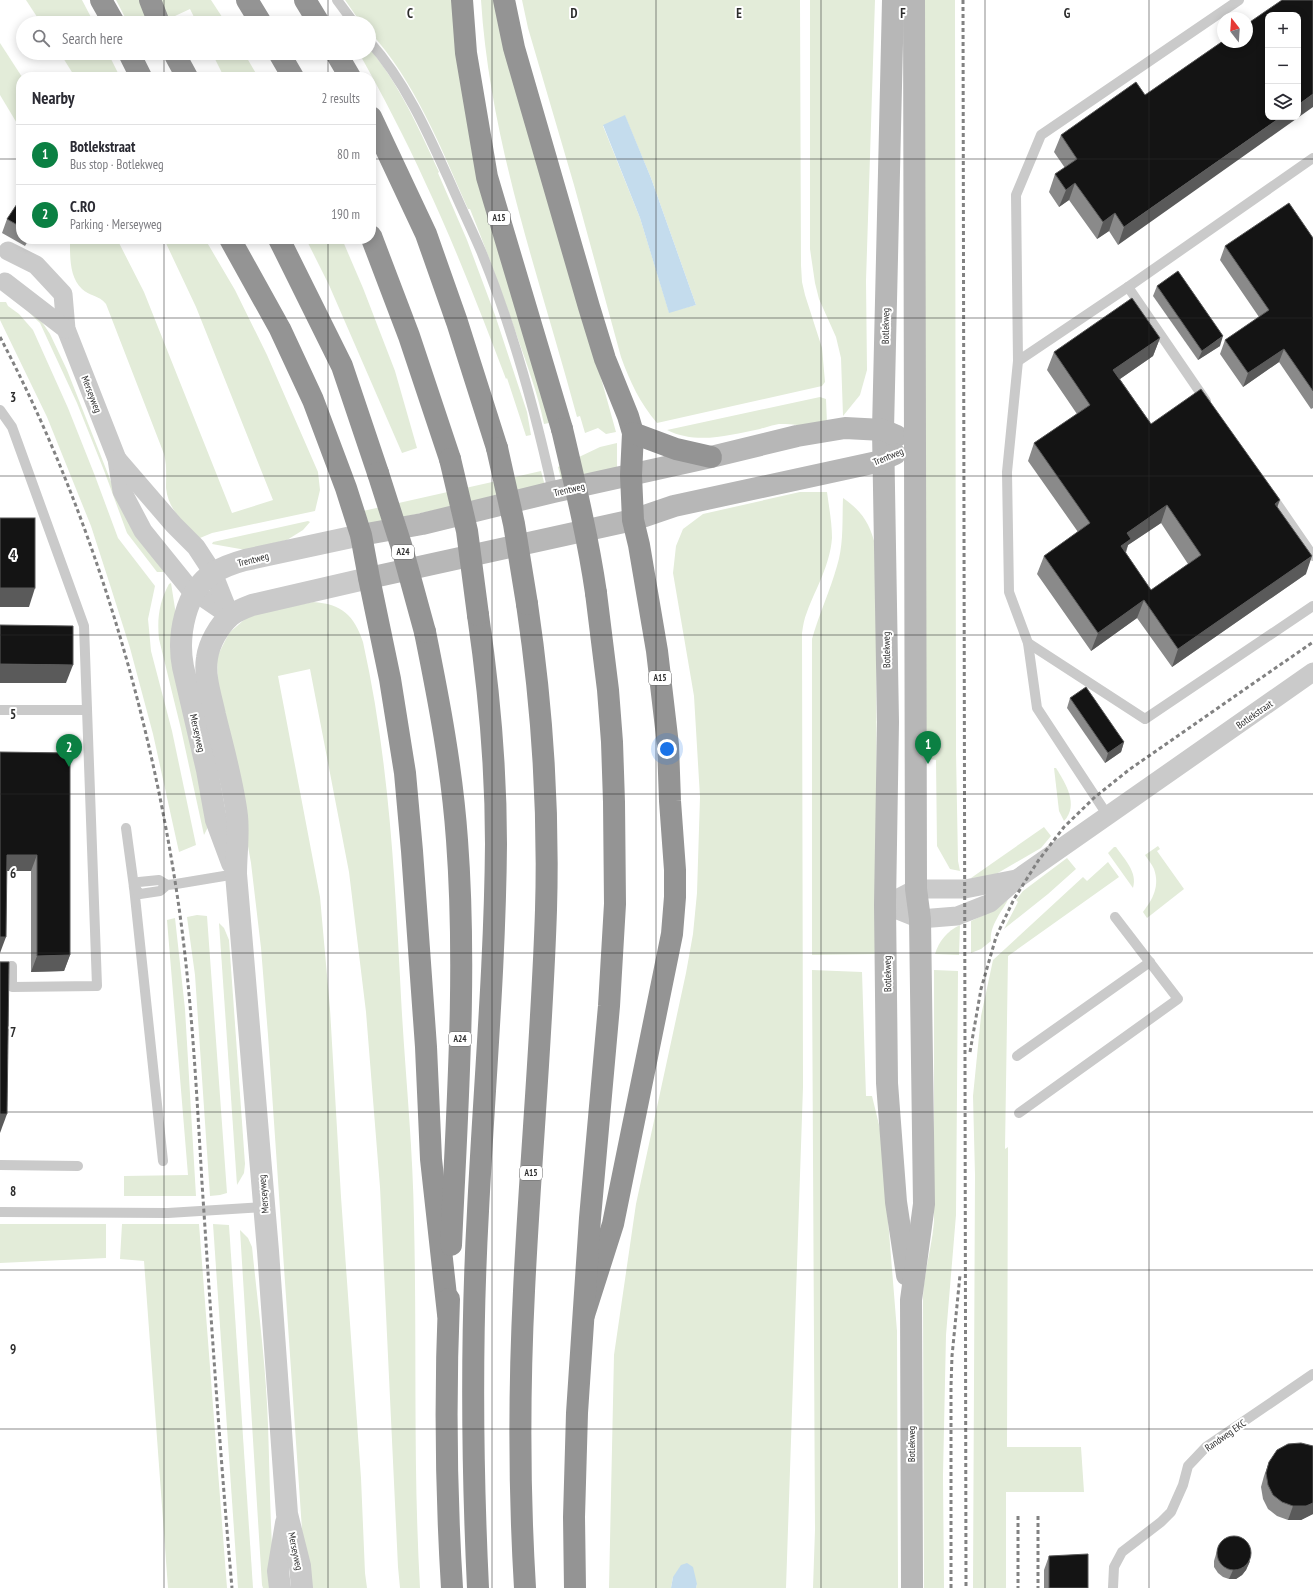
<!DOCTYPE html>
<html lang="en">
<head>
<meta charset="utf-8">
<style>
  :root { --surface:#fff; --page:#f7f7f7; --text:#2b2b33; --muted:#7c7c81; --line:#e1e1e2; --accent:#0b8043 }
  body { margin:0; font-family:"PT Sans Narrow",sans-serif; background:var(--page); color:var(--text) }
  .controls { position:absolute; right:12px; top:12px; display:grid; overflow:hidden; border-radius:8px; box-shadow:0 2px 10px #0003 }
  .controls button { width:36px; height:36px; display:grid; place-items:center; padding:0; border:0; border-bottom:1px solid var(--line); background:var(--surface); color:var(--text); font:20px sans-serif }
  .compass { position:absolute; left:1217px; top:12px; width:36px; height:36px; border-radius:50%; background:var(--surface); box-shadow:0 2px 10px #0003; rotate:343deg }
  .you { position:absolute; left:667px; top:749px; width:14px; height:14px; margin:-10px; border:3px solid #fff; border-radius:50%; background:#1a73e8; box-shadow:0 0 0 6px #1a73e833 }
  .badge { display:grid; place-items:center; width:26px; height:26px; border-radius:50%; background:var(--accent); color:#fff; font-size:13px; font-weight:700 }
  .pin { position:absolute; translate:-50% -33px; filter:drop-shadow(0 1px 2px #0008) }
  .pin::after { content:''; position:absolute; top:21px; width:14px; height:12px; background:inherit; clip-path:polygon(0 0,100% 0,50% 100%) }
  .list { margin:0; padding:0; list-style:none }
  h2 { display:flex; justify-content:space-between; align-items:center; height:52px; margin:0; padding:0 16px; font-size:17px }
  h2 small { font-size:13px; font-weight:400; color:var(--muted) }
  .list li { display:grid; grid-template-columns:26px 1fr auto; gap:12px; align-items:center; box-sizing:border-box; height:60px; padding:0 16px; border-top:1px solid var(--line) }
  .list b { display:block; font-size:15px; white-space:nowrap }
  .list p { margin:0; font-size:13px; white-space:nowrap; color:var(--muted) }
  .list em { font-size:13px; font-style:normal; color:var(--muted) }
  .icon { flex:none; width:22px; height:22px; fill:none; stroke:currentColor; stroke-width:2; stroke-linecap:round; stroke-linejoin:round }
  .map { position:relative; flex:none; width:1313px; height:1588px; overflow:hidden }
  .search { position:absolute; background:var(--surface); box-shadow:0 2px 10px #0003; left:16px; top:16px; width:360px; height:44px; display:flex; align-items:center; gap:10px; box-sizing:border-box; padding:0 14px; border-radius:22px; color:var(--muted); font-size:15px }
  .panel { position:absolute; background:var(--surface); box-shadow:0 2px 10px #0003; left:16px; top:72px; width:360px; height:172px; border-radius:16px }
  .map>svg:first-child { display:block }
  .green { fill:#e3ecd9; fill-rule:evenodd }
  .water { fill:#c4dced }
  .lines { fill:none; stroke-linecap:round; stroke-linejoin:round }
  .service { stroke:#cacaca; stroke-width:10 }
  .minor { stroke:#cacaca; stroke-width:19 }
  .tertiary { stroke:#cacaca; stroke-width:22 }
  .secondary { stroke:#b7b7b7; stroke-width:22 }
  .motorway { stroke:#949494; stroke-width:22 }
  .rail { stroke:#828282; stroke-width:3; stroke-dasharray:4 3; stroke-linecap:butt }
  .motorway-bridge { stroke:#949494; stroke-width:22 }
  .wall { fill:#8a8a8a; fill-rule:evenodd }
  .shaded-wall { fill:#5a5a5a }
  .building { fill:#141414; stroke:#5a5a5a; fill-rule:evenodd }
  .grid { fill:none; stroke:#2d2d2d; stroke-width:1; stroke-opacity:0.55 }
  .labels { text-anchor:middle; stroke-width:4; stroke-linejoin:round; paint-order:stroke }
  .shield { fill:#fff; stroke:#6c6c6c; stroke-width:1 }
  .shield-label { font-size:9px; font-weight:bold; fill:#2d2d2d }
  .street-label { font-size:10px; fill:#2d2d2d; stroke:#fff }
  .grid-label { font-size:13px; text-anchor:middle; font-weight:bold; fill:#2d2d2d; stroke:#fff; stroke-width:4; stroke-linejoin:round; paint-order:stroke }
</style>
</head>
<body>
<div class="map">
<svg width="1313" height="1588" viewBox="0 0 1313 1588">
  <rect width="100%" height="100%" fill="#fff"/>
  <!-- green -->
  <g class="green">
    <path d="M26,0H82L94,23H41Z"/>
    <path d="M116,0H211L226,23H197L190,9L160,23H128Z"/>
    <path d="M345,0H453L547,412L549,423L544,424C538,394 527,365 517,336C502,293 487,251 470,209H468C441,148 415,81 369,31V23H361Z"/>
    <path d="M481,0H496L616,432L606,434L598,428L585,433L580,416L577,417C540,279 490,143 481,0Z"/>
    <path d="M522,0H800L801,265L802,282L805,295L822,348L825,382L822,386L657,423C640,403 630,382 621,357L574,185L528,28ZM625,116L651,178L696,305L669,312L640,218L603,126Z"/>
    <path d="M810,0H875L866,281L867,370L860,395L843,416L841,358L836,337L819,299L815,283L810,249Z"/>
    <path d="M921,0H955L956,753L958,861L960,871L950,869L937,846L936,760L930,759V752L921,713Z"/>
    <path d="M0,43L22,77L21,130L0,95Z"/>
    <path d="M369,48C400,85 419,129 439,172L438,173L467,240L495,315L527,412L531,435L526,436L507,378L506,379C481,313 455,246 425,182C405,138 383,96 359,53H369Z"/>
    <path d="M60,53H108L120,77H75Z"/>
    <path d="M212,53H244L258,77H224Z"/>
    <path d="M70,239H117L144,292L232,513L273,500L196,307L164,239H205L235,290L267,355L318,472L320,490L315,511L212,533L200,538C185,524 168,510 166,488C166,476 167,466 164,454L106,304C99,295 89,296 82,289C69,277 70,255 70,239Z"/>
    <path d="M306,239H342L363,288L395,371L417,448L402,453L329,285Z"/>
    <path d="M0,302H6L8,306L19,314L33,330L68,408L95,476L118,538L155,586L148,619L151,651L172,731L196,845L179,852L153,734L130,648L111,588L91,526L47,417L0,320Z"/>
    <path d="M18,302L40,319L50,334L67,370L123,512L164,572H157L127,533L105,473L77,403L40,323Z"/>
    <path d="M820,397L826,399L827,424C809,428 799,424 781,424C775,424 767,427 760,429C729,435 697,445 667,430Z"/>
    <path d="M617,443V468L562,482L558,467L600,447Z"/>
    <path d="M541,471L545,486L371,524L369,523L363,511Z"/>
    <path d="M800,492H827C829,507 832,523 832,538C830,565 816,588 807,612C804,619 803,626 802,633L803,1087L786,1588H696L697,1584L673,1577L671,1588H609L614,1355L636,1204L686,973L693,934L697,893L700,797L694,696L673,573L676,546L683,529L703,514Z"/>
    <path d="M843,498C863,512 870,524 876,548L877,954L812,955V639C819,614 830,591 837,566C844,544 842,520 843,498Z"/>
    <path d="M308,521L310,522L303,530L287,540L246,550L212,544L213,542Z"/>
    <path d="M171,583L209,825L204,835L181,729L159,639C157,619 159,602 169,584Z"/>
    <path d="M313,602C342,604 354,615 363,642C389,759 395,878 401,997C405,1072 413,1146 414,1221C417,1343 413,1466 420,1588H400L398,1567L380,1187L366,1012L349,872L310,669L278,676L320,897L330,1009L341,1197L361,1478L365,1573L367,1588H307L303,1544L268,1035L261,948L251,863L237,785L218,691L217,657L229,633L245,619L259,613Z"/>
    <path d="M1054,768H1056C1066,784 1079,805 1064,821L1059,811Z"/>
    <path d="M1044,827L1051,836L1041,848L991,877L971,878Z"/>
    <path d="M1158,846L1160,849L1157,851L1184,889L1147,918L1143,912C1153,899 1160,886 1154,869C1152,864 1148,860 1145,855Z"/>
    <path d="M1114,847H1116C1124,859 1138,872 1133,888L1108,853Z"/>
    <path d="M1067,858L1076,869L1048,894L1004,929L1018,902L1016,900L1023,891Z"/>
    <path d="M1108,862L1119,877L1008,956L1005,1149L1008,1147L1007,1447H1081L1084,1492H1006V1588H973L975,1175L973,1096L981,1016L993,960L1083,877L1087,881Z"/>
    <path d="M1008,900C1002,911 989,927 991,941L981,949L971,953V921L992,911Z"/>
    <path d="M197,915L207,916L227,1193L220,1195L210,1196L195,975L187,917Z"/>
    <path d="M175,918L185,1009L196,1196H124V1176L188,1175L167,920Z"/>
    <path d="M219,923L224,928L229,940L245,1164L244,1173L237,1185Z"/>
    <path d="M960,925L959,955L935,954C939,941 947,931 960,925Z"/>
    <path d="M812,970L862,972L866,1096H872L881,1133L897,1331L898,1588H813L815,1530Z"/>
    <path d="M934,970L958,971L956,1215L946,1335L943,1475L944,1588H924L923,1297C924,1271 932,1247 934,1222Z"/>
    <path d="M0,1224H106V1258L0,1263Z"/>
    <path d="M122,1224H199L227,1588H168L144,1261L120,1259Z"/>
    <path d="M213,1224L229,1225L253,1588H238Z"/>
    <path d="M240,1230L248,1238L252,1247C258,1306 266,1365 268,1425C270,1479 270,1534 275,1588H263L262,1585Z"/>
  </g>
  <!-- water -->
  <g class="water">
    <path d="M625,115L651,178L696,305L669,313L640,218L603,125Z"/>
    <path d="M687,1563L693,1567L697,1584L696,1588H671L673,1577L681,1565Z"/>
  </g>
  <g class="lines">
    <!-- service -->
    <g class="service">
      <path d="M337,0L354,23"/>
      <path d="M369,41C405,81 428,133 450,182C460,205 471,228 481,251C513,329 535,410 553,492"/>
      <path d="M1128,287L1206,401"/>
      <path d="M1018,361L1128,287L1313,158"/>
      <path d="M0,410L12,427L84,626L97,986L12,987V966H0"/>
      <path d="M1271,495L1313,556"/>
      <path d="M1028,643L1145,719L1313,606"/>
      <path d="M0,710H87"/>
      <path d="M1108,816L1037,708L1028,643L1009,592L1007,472L1018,361L1016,195L1041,135L1239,0"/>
      <path d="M126,828L134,887L163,1161"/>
      <path d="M167,885L160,891L140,894L134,887L139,882L159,880L167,885L176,884L236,874"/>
      <path d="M1017,1056L1150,962"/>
      <path d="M1019,1113L1178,999L1115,917"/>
      <path d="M0,1165L78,1166"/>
      <path d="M0,1212L168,1213L264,1207"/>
      <path d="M1113,1588L1114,1567L1122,1552L1161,1522L1171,1512L1183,1485L1188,1466L1206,1447L1313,1374"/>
    </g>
    <!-- minor -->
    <g class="minor">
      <path d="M8,251L36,265L63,294L66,329L117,459L122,491L143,531L189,588L230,616"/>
      <path d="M5,282L66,329"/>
      <path d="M117,459L174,525L196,547L213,573L230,616"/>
      <path d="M885,905L920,919L957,916L990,903L1017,879L1313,672"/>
      <path d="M885,905L916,889H965L1016,879"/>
    </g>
    <!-- tertiary -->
    <g class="tertiary">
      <path d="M232,863L216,820L207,770L183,667C177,636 185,591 213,573C223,567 234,563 245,560L361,535"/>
      <path d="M280,1588L278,1571L286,1523"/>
      <path d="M302,1588L300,1566L287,1514L268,1251L236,874C236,855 239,834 237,816C233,782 223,748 215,715C211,696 204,677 207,658C209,643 219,626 230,616C236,611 244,608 252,605L369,578"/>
    </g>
    <!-- secondary -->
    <g class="secondary">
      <path d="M893,0L883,430L888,722L885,905L887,1083L896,1202L907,1275"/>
      <path d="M361,535L422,524L553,492L711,457L797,436L845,428L883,430L897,436"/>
      <path d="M369,578L633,520L674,506L877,462L895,454"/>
      <path d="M912,1588L911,1300L924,1204L920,919L916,889L914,0"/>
    </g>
    <!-- motorway -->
    <g class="motorway">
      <path d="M101,0L114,23"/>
      <path d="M150,0L159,23"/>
      <path d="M247,0L261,23"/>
      <path d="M305,0L319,23"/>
      <path d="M462,0L466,53L487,177L562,429"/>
      <path d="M504,0L514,48L589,307L605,359L628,416L633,433L631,475L633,520L639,545L657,651L668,745L670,801L675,870V897L672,934L613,1224L584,1315"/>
      <path d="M129,53L141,77"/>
      <path d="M174,53L187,77"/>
      <path d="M279,53L293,77"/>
      <path d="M336,53L350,77"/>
      <path d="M371,117L426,234L457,322L497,448"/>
      <path d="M371,236L409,336L450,459"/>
      <path d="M230,239L280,329L313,400L346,488L361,535L369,578L390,679L405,773L412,851L426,1047L431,1159L448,1314"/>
      <path d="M279,239L342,366L378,473"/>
      <path d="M633,433L676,449L711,457"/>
      <path d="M478,615C489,690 496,767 496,844C495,967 484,1089 478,1211C471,1337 472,1462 478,1588"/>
      <path d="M425,632C439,701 452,769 457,840C467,974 457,1110 451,1245"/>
      <path d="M449,1299C445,1395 446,1492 452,1588"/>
      <path d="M525,1588C519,1489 519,1390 524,1291C530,1164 542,1037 546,910C549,807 542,705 527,604"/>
      <path d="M575,1588L574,1517L577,1413L590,1218L609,1006L615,904L614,802L612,742L608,690L596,593"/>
    </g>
    <!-- rail -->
    <g class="rail">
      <path d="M963,0L966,1588"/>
      <path d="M0,337C87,502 146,696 175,881C191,981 196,1082 202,1183C211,1318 220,1453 232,1588"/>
      <path d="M970,1052L981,989L996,937L1014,899L1038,861L1064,827L1095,797L1130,769L1313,642"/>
      <path d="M1018,1516V1588"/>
      <path d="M1038,1516V1588"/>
      <path d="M951,1588V1386L952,1356L960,1275"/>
    </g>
    <!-- motorway-bridge -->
    <g class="motorway-bridge">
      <path d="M562,429C575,484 588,538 596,593"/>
      <path d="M497,448L514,524L527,604"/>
      <path d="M450,459L467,531L478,615"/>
      <path d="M378,473L402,548L425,632"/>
    </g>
  </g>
  <!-- wall -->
  <g class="wall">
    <path d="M1223,41L1118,245L1109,231L1097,239L1069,200L1059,207L1049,192L1055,174L1065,168L1054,152L1061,135L1145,95Z"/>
    <path d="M21,206V239H29L25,246L2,233L7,219Z"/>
    <path d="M1313,238V408L1311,409L1279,362L1243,387L1220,354L1225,340L1259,317L1220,260L1225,246Z"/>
    <path d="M1157,286L1220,346L1198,360L1153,296Z"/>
    <path d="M1160,338L1153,356L1120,379L1151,424L1277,506L1306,574L1172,667L1137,618L1091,651L1037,574L1044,556L1078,532L1028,461L1034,443L1077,414L1047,370L1054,352ZM1161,523L1188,564L1151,590L1126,553L1128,545Z"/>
    <path d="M1070,698L1124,742L1121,752L1105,763L1067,708Z"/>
    <path d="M0,752L70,753V955L64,971L31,972V871H7L0,953Z"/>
    <path d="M1313,1446V1514L1301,1520H1288L1277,1516L1268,1509L1263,1499L1261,1487L1264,1476L1269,1462Z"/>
    <path d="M1219,1544L1250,1561L1246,1570L1242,1575L1236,1579H1229L1223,1577L1218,1573L1214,1567V1561Z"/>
    <path d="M1049,1556L1088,1588H1044V1570Z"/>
  </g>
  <!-- shaded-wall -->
  <g class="shaded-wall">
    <path d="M1313,94V107L1118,245L1124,227L1281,117H1298V105Z"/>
    <path d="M1075,183L1069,200L1059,207L1066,190Z"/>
    <path d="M1115,213L1109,231L1097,239L1103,222Z"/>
    <path d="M1223,336L1220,346L1198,360L1202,351Z"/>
    <path d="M1160,338L1153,356L1107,388L1113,370Z"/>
    <path d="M1284,349L1279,362L1243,387L1248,373Z"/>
    <path d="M1280,500L1273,518L1275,504Z"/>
    <path d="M1167,505L1161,523L1128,545L1124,556L1121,546L1127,533Z"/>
    <path d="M1312,556L1306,574L1172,667L1178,649Z"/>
    <path d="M0,588H35L29,607H0Z"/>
    <path d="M1144,600L1137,618L1091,651L1098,633Z"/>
    <path d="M0,664L73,665L66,683H0Z"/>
    <path d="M1124,742L1121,752L1105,763L1108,753Z"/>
    <path d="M7,855H37L31,871H1Z"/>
    <path d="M0,937H6L0,953Z"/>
    <path d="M70,955L64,971L31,972L37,956Z"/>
    <path d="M0,1114H7L0,1133Z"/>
    <path d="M1313,1503V1514L1301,1520H1288L1293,1506Z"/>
    <path d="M1250,1561L1246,1570L1242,1575L1236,1579H1229L1233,1570Z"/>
  </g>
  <!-- building -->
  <g class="building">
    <path d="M1282,0H1313V94L1298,105V15H1268V117H1281L1124,227L1115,213L1103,222L1075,183L1066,190L1055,174L1077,159L1061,135L1136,82L1145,95L1223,41V42H1247V24Z"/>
    <path d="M1289,203L1313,238V391L1284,349L1248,373L1225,340L1269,310L1225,246Z"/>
    <path d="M17,204L21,206V227L7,219Z"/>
    <path d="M1178,271L1223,336L1202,351L1157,286Z"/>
    <path d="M1132,298L1160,338L1113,370L1151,424L1201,389L1280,500L1275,504L1312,556L1178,649L1144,600L1098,633L1044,556L1090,523L1034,443L1090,405L1054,352ZM1167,505L1201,555L1151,590L1121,546L1131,539L1127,533Z"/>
    <rect x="0" y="518" width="35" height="70"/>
    <path d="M0,625L73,626V665L0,664Z"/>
    <path d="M1086,687L1124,742L1108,753L1070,698Z"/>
    <path d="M0,752L70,753V955L37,956V855H7L6,937H0Z"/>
    <path d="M0,962H9L7,1114H0Z"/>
    <path d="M1301,1443L1313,1446V1503L1306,1506H1293L1282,1502L1273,1495L1268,1485L1266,1473L1269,1462L1277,1450L1288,1444Z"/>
    <circle cx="1234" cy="1553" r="17"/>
    <path d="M1088,1554V1588H1049V1556Z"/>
  </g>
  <!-- grid -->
  <path class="grid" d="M164,0V23M328,0V23M492,0V1588M656,0V1588M821,0V1588M985,0V1588M1149,0V1588M164,53V77M328,53V77M0,159H21M371,159H1313M164,239V1588M328,239V1588M0,318H1313M0,476H1313M0,635H1313M0,794H1313M0,953H1313M0,1112H1313M0,1270H1313M0,1429H1313"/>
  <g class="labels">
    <!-- shield labels -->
    <g class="shield">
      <rect x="488" y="211" width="22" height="14" rx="3"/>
      <rect x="392" y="545" width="22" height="14" rx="3"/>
      <rect x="649" y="671" width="22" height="14" rx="3"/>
      <rect x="449" y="1032" width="22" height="14" rx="3"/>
      <rect x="520" y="1166" width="22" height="14" rx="3"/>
    </g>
    <g class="shield-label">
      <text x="499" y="221">A15</text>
      <text x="403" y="555">A24</text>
      <text x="660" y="681">A15</text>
      <text x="460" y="1042">A24</text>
      <text x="531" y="1176">A15</text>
    </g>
    <!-- street labels -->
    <g class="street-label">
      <text transform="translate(885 326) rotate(-89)" y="4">Botlekweg</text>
      <text transform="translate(92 394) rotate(69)" y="4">Merseyweg</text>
      <text transform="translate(888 456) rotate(-22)" y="4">Trentweg</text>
      <text transform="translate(569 489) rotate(-13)" y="4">Trentweg</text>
      <text transform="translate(253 559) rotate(-14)" y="4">Trentweg</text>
      <text transform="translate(886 650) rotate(-91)" y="4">Botlekweg</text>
      <text transform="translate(1254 714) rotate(-35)" y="4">Botlekstraat</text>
      <text transform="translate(198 733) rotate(77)" y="4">Merseyweg</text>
      <text transform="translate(887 974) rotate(-91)" y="4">Botlekweg</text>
      <text transform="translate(263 1194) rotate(-95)" y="4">Merseyweg</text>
      <text transform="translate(1225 1435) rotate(-35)" y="4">Randweg EKC</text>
      <text transform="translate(911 1444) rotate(-90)" y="4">Botlekweg</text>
      <text transform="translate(296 1551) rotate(78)" y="4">Merseyweg</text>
    </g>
  </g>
  <g class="grid-label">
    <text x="410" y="18">C</text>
    <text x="574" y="18">D</text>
    <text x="739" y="18">E</text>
    <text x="903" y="18">F</text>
    <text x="1067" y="18">G</text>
    <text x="13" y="402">3</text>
    <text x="13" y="560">4</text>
    <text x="13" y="719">5</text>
    <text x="13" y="878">6</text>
    <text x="13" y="1037">7</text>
    <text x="13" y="1196">8</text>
    <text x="13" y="1354">9</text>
  </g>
</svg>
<div class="controls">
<button>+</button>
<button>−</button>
<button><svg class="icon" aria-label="layers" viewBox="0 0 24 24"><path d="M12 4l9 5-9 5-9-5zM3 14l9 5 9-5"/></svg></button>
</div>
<svg class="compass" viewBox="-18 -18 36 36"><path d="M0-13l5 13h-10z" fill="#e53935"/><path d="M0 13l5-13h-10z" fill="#7c7c81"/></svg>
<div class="you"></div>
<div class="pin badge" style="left:928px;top:764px">1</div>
<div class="pin badge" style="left:69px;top:767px">2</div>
<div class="search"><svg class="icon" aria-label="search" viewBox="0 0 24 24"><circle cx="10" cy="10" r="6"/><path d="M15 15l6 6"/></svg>Search here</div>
<section class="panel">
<h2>Nearby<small>2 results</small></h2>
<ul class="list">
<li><span class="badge">1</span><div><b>Botlekstraat</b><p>Bus stop · Botlekweg</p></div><em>80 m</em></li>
<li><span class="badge">2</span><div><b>C.RO</b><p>Parking · Merseyweg</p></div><em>190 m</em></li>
</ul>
</section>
</div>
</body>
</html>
